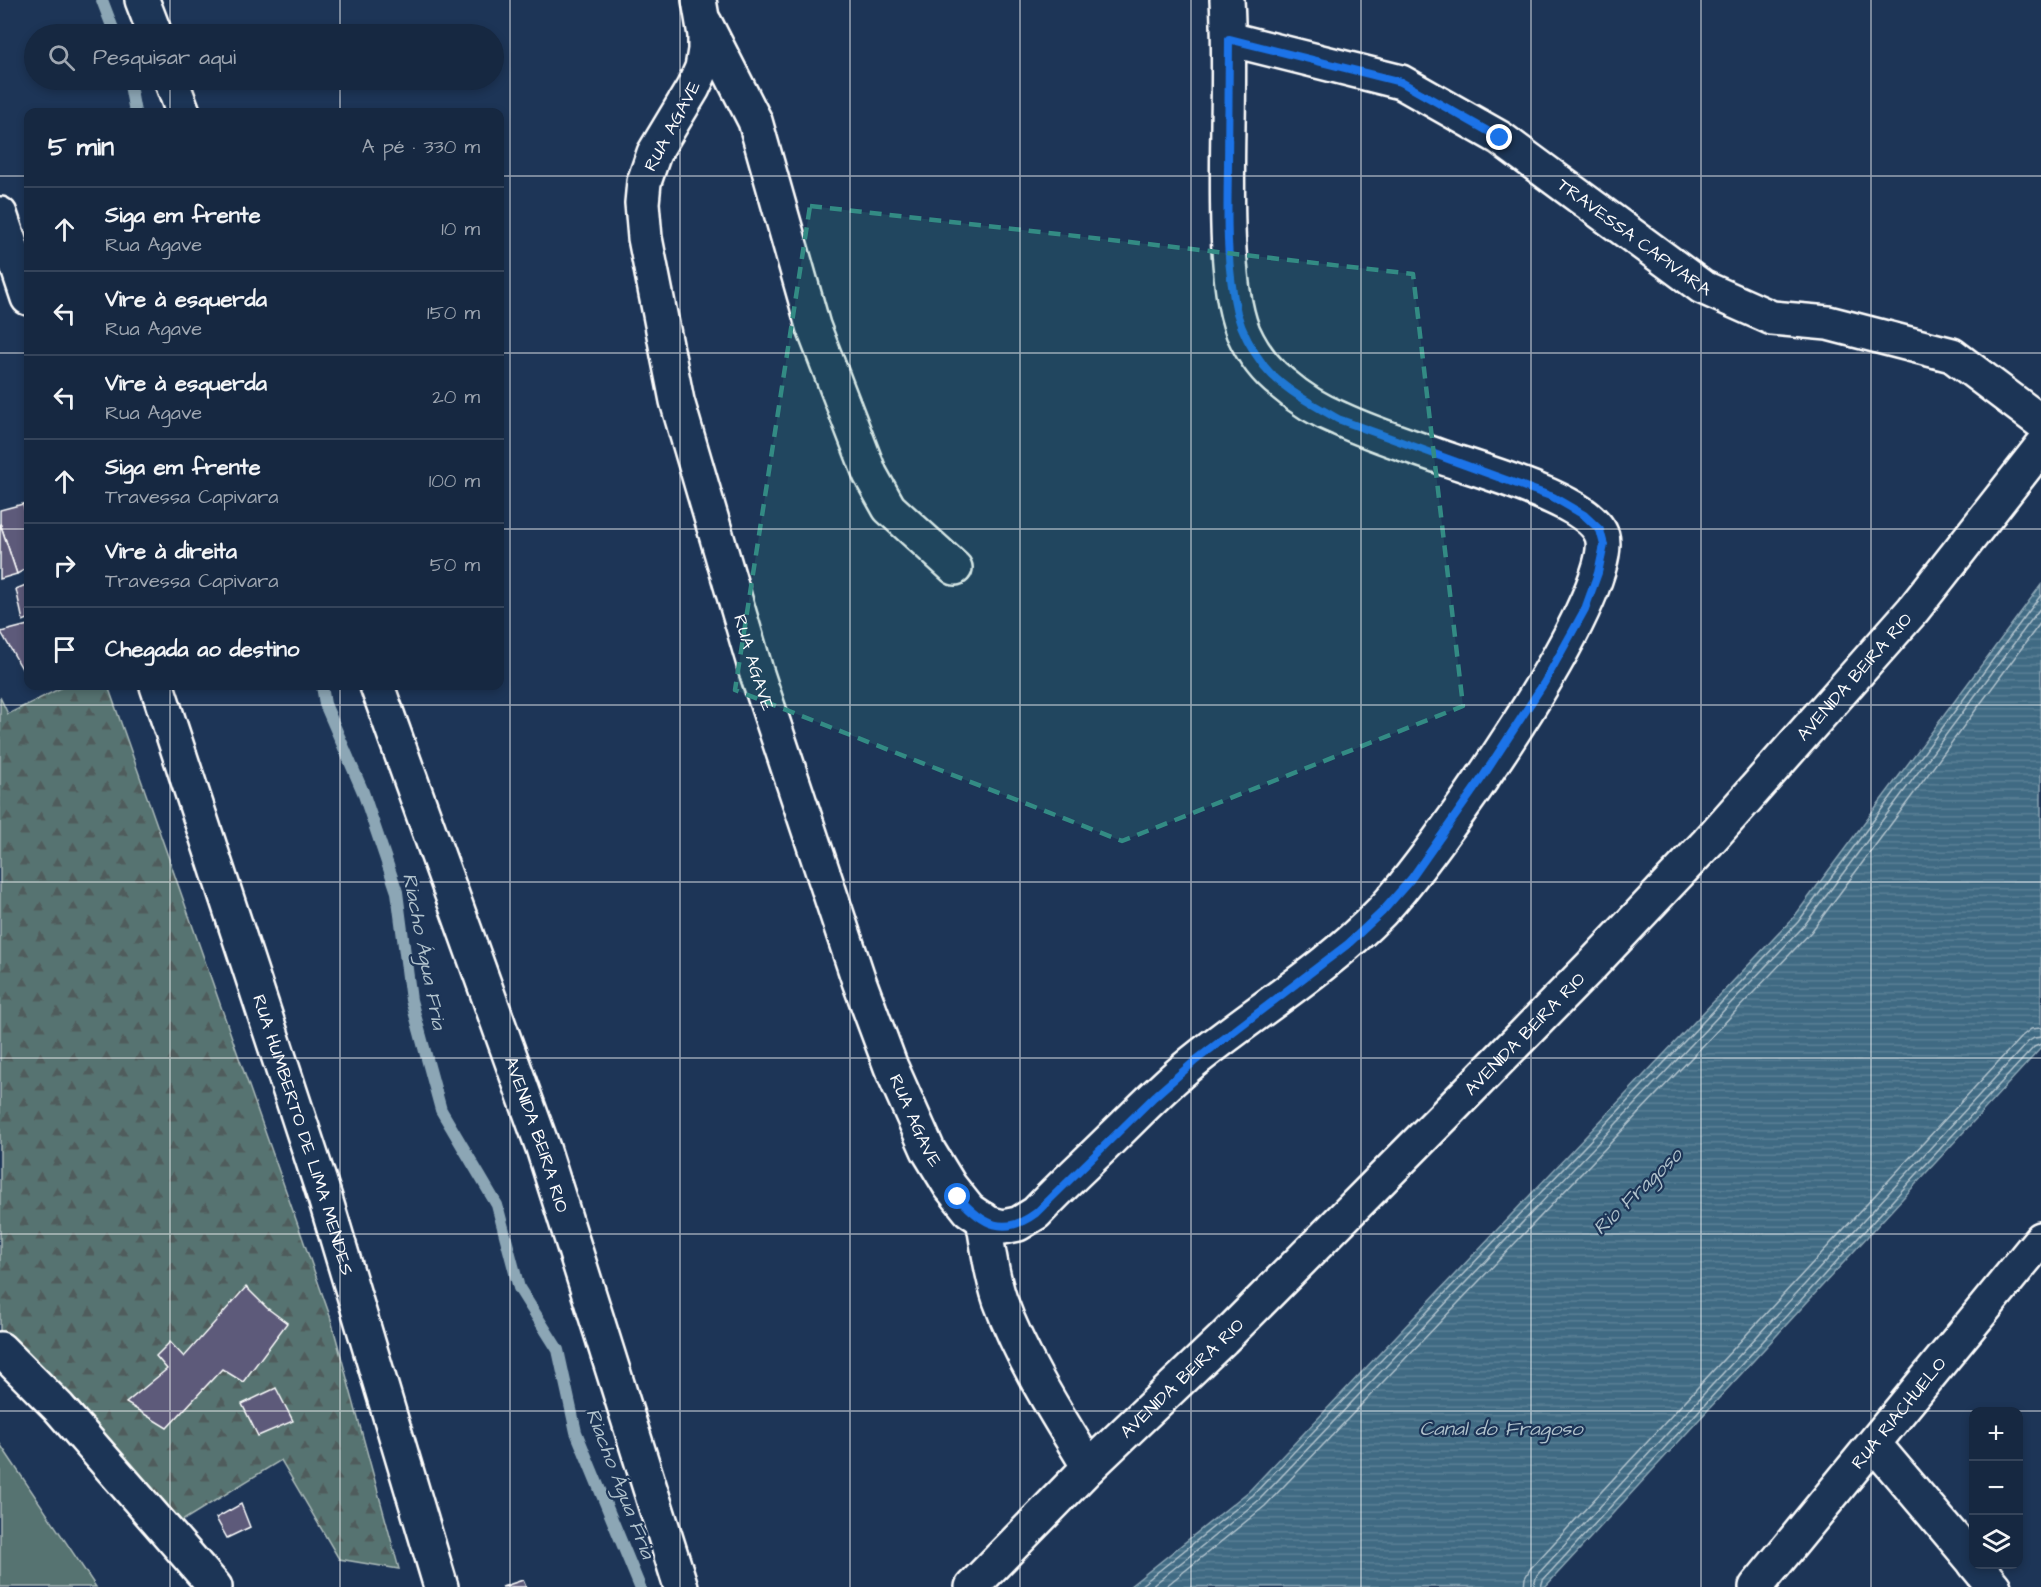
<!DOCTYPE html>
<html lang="pt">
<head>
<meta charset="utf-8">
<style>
  :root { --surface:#162841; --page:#23344c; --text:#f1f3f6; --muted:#9ea6b1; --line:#35445a }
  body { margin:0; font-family:"Architects Daughter",sans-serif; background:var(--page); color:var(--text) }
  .controls { position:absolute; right:18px; bottom:18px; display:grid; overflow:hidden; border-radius:12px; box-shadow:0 3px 9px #0003 }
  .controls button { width:54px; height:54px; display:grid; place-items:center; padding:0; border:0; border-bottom:2px solid var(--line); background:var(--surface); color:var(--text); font:30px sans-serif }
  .stop { position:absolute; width:18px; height:18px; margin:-14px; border:4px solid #1a73e8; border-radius:50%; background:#fff }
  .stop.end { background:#1a73e8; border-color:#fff; box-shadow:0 2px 6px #0008 }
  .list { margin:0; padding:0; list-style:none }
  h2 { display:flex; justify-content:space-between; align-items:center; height:78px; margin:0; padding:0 24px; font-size:26px }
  h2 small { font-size:20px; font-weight:400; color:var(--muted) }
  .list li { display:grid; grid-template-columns:39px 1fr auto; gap:18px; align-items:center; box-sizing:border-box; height:84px; padding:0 24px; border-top:2px solid var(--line) }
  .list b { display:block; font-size:22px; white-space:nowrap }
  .list p { margin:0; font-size:20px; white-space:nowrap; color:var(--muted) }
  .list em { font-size:20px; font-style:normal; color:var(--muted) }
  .icon { flex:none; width:33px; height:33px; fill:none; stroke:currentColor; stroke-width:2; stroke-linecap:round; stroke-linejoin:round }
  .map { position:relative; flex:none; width:2041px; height:1587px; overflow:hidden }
  .search { position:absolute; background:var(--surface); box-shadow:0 3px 9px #0003; left:24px; top:24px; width:480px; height:66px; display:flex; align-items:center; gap:15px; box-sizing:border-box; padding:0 21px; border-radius:33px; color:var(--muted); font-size:22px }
  .panel { position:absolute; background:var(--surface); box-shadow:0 3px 9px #0003; left:24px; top:108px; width:480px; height:582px; border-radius:12px }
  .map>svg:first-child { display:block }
  .green { fill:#567371; stroke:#aab9b8; stroke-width:1.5 }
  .forest { fill:url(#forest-firs); stroke:#aab9b8; stroke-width:1.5 }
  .water { fill:url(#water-rules); stroke:#8ca6b5; stroke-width:1.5 }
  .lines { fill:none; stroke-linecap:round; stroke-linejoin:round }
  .shore { stroke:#b2c3cd; stroke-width:1.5 }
  .stream { stroke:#8ca6b5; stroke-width:12 }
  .building { fill:#5d5a7a; stroke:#fff; stroke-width:1.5 }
  .street-casing { stroke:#fff; stroke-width:38 }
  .street { stroke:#1d3557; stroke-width:33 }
  .route { stroke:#1a73e8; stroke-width:8 }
  .marked { fill:#338b84; fill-opacity:0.2; stroke:#338b84; stroke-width:4.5; stroke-dasharray:12 8; stroke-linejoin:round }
  .grid { fill:none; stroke:#fff; stroke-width:1.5; stroke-opacity:0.55 }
  .labels { text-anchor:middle; stroke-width:4.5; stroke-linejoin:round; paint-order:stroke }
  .street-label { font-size:18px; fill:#fff; stroke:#1d3557 }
  .water-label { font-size:20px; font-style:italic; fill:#b2c3cd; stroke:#1d3557 }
</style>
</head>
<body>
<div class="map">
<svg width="2041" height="1587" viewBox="0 0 2041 1587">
  <defs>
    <pattern id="forest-firs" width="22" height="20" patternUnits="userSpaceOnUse" patternTransform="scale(1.5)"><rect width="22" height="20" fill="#567371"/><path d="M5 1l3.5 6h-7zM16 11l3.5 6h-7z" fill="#505c5b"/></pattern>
    <pattern id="water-rules" width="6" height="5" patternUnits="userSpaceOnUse" patternTransform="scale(1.5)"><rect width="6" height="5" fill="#3f6a83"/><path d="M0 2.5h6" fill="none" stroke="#5c8096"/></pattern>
  </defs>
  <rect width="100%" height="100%" fill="#1d3557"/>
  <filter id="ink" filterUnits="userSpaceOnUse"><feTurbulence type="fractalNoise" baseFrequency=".0167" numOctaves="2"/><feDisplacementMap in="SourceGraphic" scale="12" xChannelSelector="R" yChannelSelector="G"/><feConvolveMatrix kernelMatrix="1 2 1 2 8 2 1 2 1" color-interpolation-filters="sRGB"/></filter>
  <g filter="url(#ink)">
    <!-- green -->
    <path class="green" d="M0,1444L96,1587H0Z"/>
    <!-- forest -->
    <path class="forest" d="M65,686H108L330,1316L399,1569L339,1559L281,1460L182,1521L67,1395L0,1339V697L8,714Z"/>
    <!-- water -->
    <path class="water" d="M2041,585V1048L1545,1587H1129L1249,1491L1794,917Z"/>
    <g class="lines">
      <!-- shore -->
      <g class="shore">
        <path d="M1139,1587L1253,1495L1798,922L2041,595"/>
        <path d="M1151,1587L1259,1500L1803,927L2041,607"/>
        <path d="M1165,1587L1265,1506L1811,932L2041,622"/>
        <path d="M1524,1587L1525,1578L1530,1569L2022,1036L2031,1029L2041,1028"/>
        <path d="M1533,1587L1537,1575L2028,1042L2034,1038L2041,1037"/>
        <path d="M1541,1587L1543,1580L2034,1047L2041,1044"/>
      </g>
      <!-- stream -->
      <g class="stream">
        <path d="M102,0L115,34"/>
        <path d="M129,80L135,112"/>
        <path d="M322,686L325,704L363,792L397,892L411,1000L441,1110L497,1205L519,1288L558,1350L576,1432L640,1587"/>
      </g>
    </g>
    <!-- building -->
    <g class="building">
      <path d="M28,502V523L23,504Z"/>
      <path d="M23,504L28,523V568L17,574L0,523V510Z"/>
      <path d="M0,523L17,574L0,579Z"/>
      <path d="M28,584V619L23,621L16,589Z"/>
      <path d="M28,625V679L1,632Z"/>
      <path d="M246,1287L267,1308L287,1323L243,1382L222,1369L167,1428L126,1403L167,1369L156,1356L170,1342L184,1357Z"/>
      <path d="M276,1388L293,1421L258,1436L242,1404Z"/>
      <path d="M241,1504L250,1527L227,1538L216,1518Z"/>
      <path d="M523,1580L526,1587H502Z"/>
    </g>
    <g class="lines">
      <!-- street casing -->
      <g class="street-casing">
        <g id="street">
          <path d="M142,0L155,34"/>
          <path id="s1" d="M699,0L705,35V50L702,68L693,88L654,153L644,182L642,203L645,238L677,401L756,671L859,981L891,1067L928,1150L950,1186L969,1210L988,1223L1003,1227L1018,1224L1036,1213C1061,1186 1088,1162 1113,1137C1141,1110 1168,1081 1199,1057C1258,1010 1328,967 1381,912C1427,865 1620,594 1602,536C1591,500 1477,470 1441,457C1407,445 1372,434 1340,419C1320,411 1299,398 1283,384C1266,371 1252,352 1243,332C1233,306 1231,277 1229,250C1224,167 1232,83 1227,0"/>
          <path d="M705,23L755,121L813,326L870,474L889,508L955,568"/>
          <path id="s2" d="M1229,39L1401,82L1500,138L1702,287L1772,318L1828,323L1952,355L2041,422"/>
          <path d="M171,80L183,112"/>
          <path d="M0,214L28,298"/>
          <path id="s3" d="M157,686L325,1198L441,1587"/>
          <path id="s4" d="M377,686L543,1148L681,1587"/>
          <path d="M983,1219C988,1246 991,1274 1000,1300C1021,1358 1057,1415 1089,1467"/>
          <path d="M0,1349L59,1408L215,1587"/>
          <path d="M1874,1444L1974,1562"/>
          <path d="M1975,1564L1994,1587"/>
          <path id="s5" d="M972,1587L1089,1467L1223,1339L1448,1112L1590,967L1708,842L1913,610L2041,447"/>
          <path id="s6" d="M1756,1587L2041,1239"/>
        </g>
      </g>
      <!-- street -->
      <use href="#street" class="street"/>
    </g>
  </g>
  <g class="lines" filter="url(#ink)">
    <!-- route -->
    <path class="route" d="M958,1197C983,1225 1004,1237 1036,1213L1154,1097L1196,1060L1348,944L1382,912L1411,879L1484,775L1544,683L1585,609L1598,573L1604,545L1600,530L1584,515L1553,497L1338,419C1313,404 1283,390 1264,366C1252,350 1242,332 1237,313C1226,266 1227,215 1228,167C1228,125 1229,82 1229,39L1401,82L1500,138"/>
  </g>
  <!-- marked area -->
  <path class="marked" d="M810,206L1413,274L1463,706L1122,841L735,690Z"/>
  <!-- grid -->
  <path class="grid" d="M170,0V34M340,0V34M510,0V1587M680,0V1587M850,0V1587M1020,0V1587M1191,0V1587M1361,0V1587M1531,0V1587M1701,0V1587M1871,0V1587M170,80V112M340,80V112M0,176H28M500,176H2041M0,353H28M500,353H2041M0,529H28M500,529H2041M170,686V1587M340,686V1587M0,705H2041M0,882H2041M0,1058H2041M0,1234H2041M0,1411H2041"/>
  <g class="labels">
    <!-- street labels -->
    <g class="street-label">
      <text transform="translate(672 126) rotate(-62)" y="6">RUA AGAVE</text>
      <text dy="6" stroke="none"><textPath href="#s2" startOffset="458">TRAVESSA CAPIVARA</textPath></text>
      <text dy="6" stroke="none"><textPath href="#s1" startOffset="692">RUA AGAVE</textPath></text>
      <text dy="6" stroke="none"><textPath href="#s5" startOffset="1268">AVENIDA BEIRA RIO</textPath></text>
      <text dy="6" stroke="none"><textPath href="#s5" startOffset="782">AVENIDA BEIRA RIO</textPath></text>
      <text dy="6" stroke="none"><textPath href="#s1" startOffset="1178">RUA AGAVE</textPath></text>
      <text dy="6" stroke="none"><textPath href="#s4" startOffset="476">AVENIDA BEIRA RIO</textPath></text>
      <text dy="6" stroke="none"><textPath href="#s3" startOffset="472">RUA HUMBERTO DE LIMA MENDES</textPath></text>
      <text dy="6" stroke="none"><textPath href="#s5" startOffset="296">AVENIDA BEIRA RIO</textPath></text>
      <text dy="6" stroke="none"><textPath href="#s6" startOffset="225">RUA RIACHUELO</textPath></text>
    </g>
    <!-- water labels -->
    <g class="water-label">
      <text transform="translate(425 951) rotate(79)" y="7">Riacho Água Fria</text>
      <text transform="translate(1637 1191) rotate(-44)" y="7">Rio Fragoso</text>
      <text x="1501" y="1435">Canal do Fragoso</text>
      <text transform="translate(621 1483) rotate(69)" y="7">Riacho Água Fria</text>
    </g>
  </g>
</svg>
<div class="controls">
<button>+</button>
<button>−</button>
<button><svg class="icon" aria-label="layers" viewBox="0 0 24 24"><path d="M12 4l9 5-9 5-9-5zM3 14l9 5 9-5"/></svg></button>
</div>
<div class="stop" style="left:958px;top:1197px"></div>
<div class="stop end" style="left:1500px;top:138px"></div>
<div class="search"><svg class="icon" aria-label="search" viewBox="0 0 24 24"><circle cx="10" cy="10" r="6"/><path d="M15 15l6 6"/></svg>Pesquisar aqui</div>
<section class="panel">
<h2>5 min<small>A pé · 330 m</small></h2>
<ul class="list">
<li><svg class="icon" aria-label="ahead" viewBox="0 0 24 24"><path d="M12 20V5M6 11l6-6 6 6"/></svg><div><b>Siga em frente</b><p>Rua Agave</p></div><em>10 m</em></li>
<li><svg class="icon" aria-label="left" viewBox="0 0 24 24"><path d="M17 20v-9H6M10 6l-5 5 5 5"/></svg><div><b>Vire à esquerda</b><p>Rua Agave</p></div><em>150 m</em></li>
<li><svg class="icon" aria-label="left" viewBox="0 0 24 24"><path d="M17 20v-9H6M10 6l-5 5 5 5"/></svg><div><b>Vire à esquerda</b><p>Rua Agave</p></div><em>20 m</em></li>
<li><svg class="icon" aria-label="ahead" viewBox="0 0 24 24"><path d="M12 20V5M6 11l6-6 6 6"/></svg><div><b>Siga em frente</b><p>Travessa Capivara</p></div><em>100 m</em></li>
<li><svg class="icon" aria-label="right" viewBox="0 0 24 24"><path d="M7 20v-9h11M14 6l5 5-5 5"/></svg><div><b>Vire à direita</b><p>Travessa Capivara</p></div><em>50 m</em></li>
<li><svg class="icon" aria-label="arrive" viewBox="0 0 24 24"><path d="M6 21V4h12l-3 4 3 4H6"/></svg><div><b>Chegada ao destino</b></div></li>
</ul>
</section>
</div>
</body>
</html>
